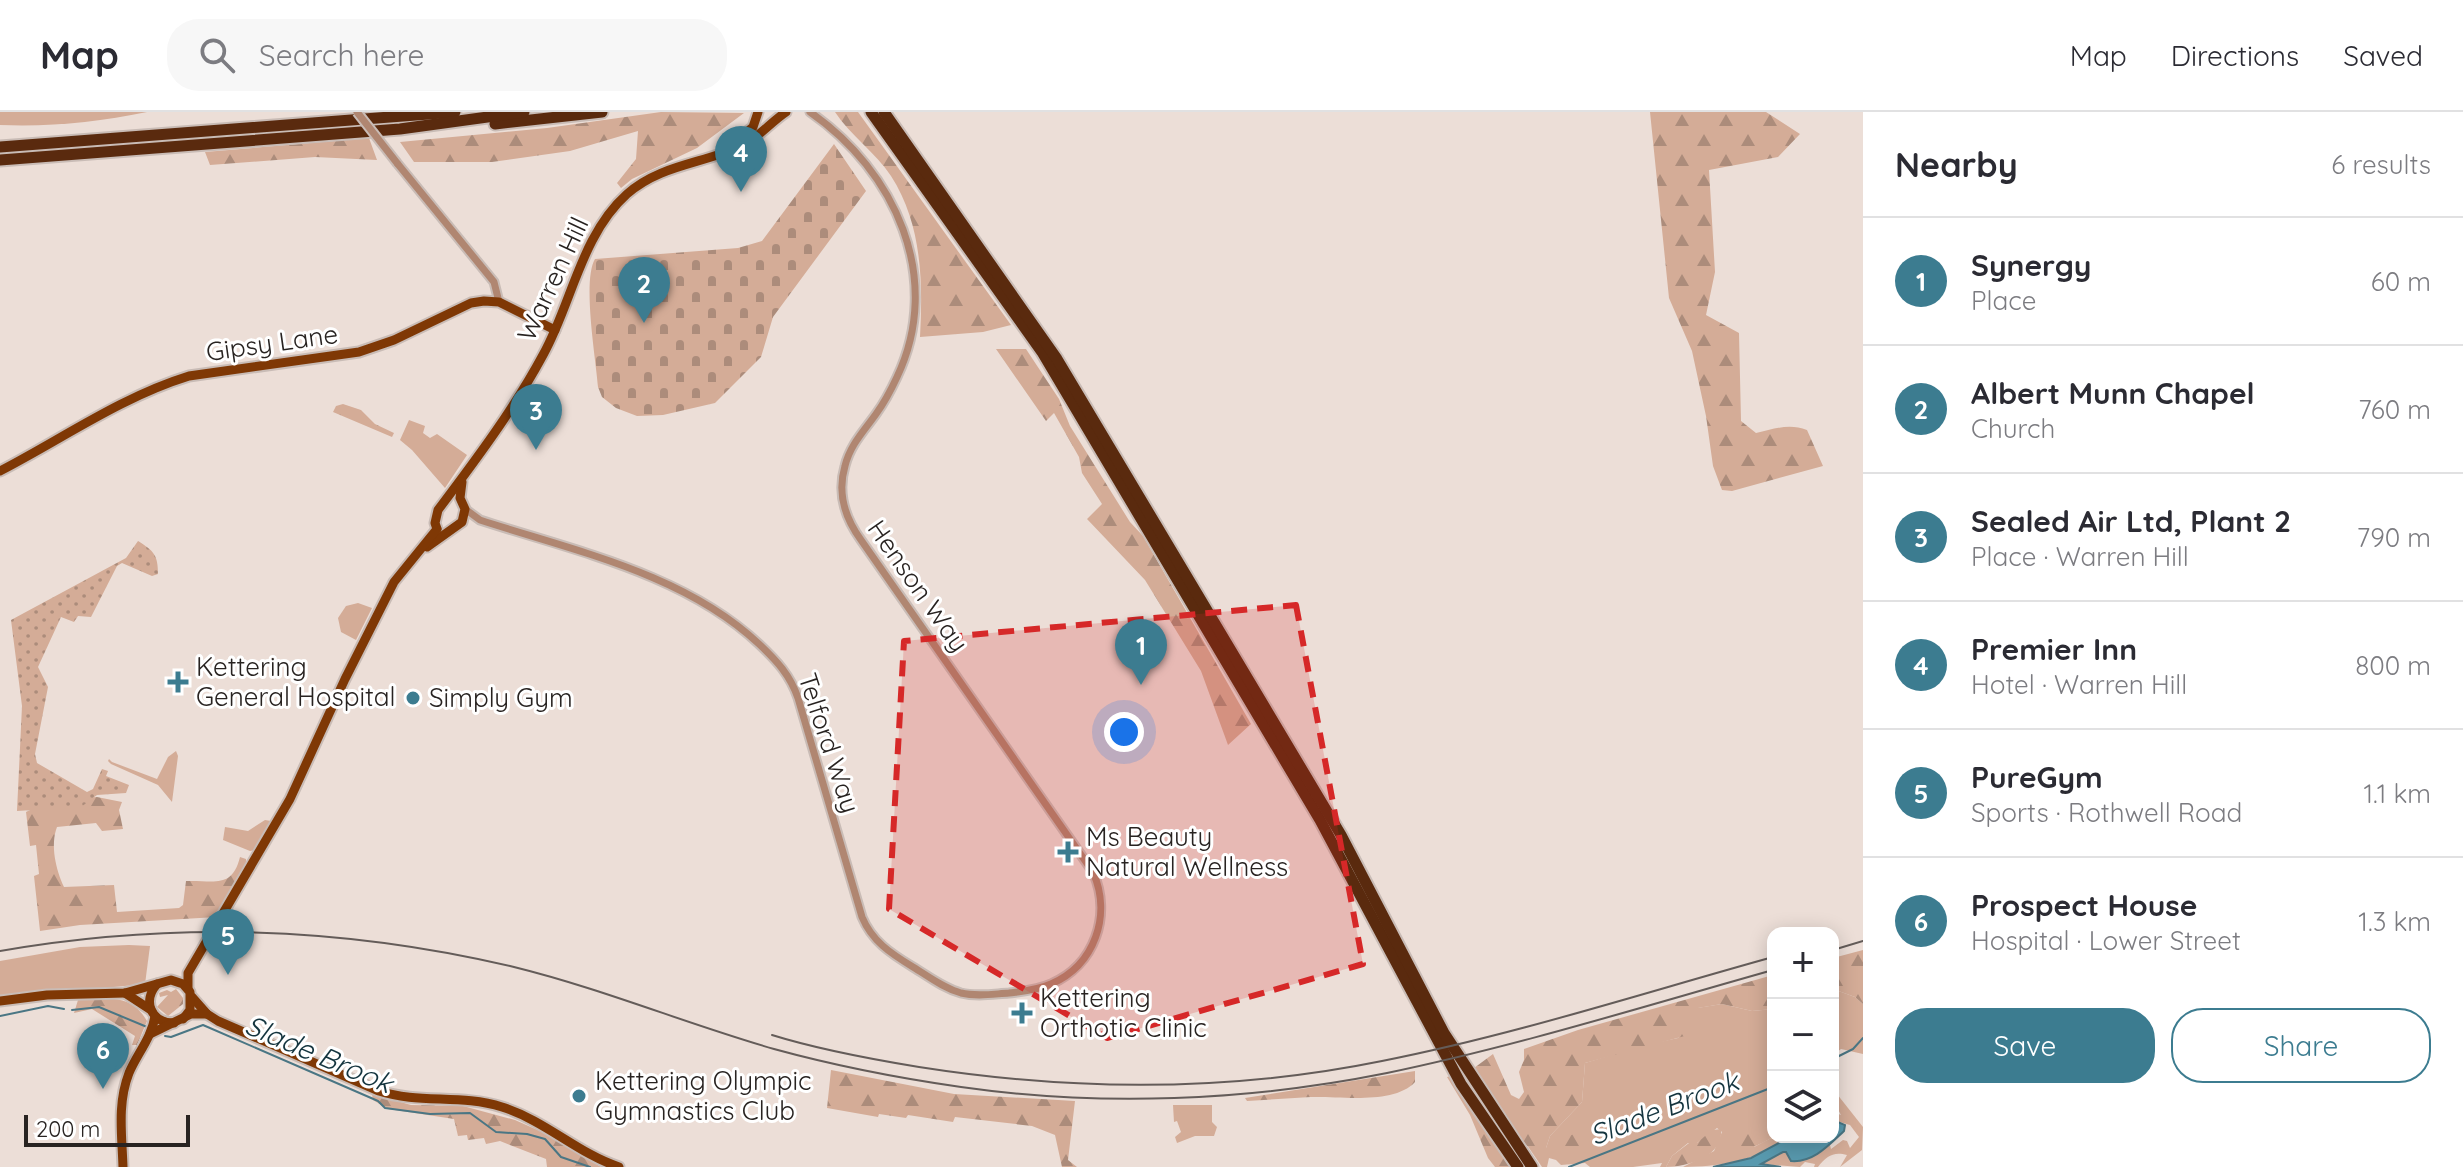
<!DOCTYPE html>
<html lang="en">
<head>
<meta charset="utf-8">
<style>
  :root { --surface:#fff; --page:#f7f7f7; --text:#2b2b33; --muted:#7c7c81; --line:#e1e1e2; --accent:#3c7c90 }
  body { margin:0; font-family:Quicksand,sans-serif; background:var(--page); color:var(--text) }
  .controls { position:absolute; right:24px; bottom:24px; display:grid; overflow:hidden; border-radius:16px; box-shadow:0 4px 20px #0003 }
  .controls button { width:72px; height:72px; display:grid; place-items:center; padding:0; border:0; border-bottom:2px solid var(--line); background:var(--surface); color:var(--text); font:40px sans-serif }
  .scale { position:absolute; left:24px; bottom:20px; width:166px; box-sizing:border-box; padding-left:8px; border:4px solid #282321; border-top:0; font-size:22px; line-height:28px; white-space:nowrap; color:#282321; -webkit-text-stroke:6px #fff; paint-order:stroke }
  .you { position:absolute; left:1124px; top:620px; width:28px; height:28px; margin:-20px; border:6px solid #fff; border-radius:50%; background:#1a73e8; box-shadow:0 0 0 12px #1a73e833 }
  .badge { display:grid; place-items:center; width:52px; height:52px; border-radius:50%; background:var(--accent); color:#fff; font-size:26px; font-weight:700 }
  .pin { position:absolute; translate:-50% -66px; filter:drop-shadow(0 2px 4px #0008) }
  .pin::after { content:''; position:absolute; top:42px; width:28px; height:24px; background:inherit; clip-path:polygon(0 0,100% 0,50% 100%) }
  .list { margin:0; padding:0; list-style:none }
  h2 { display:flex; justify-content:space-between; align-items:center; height:104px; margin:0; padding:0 32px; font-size:34px }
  h2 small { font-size:26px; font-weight:400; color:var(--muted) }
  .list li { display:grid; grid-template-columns:52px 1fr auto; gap:24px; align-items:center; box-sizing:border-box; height:128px; padding:0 32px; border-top:2px solid var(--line) }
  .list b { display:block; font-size:30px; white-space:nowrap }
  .list p { margin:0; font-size:26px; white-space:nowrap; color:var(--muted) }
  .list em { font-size:26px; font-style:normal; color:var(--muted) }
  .actions { display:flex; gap:16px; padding:24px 32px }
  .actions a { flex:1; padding:18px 0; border:2px solid var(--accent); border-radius:32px; text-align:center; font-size:28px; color:var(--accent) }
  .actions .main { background:var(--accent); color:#fff }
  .icon { flex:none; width:44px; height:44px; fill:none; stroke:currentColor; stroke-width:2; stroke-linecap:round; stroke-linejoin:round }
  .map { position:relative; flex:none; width:1863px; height:1055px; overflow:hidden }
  header { display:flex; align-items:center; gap:48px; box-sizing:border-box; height:112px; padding:0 40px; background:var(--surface); border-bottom:2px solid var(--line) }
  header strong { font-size:38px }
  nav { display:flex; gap:44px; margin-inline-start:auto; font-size:28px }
  .search { width:560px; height:72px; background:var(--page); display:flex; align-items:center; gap:20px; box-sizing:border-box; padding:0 28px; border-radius:32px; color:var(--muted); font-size:30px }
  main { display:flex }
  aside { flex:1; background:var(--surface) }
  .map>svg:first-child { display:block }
  .green { fill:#d4ac97 }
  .forest { fill:url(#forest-firs) }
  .cemetery { fill:url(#cemetery-stones) }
  .park { fill:url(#park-dots) }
  .water { fill:#5899ae; stroke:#4a7684; stroke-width:2 }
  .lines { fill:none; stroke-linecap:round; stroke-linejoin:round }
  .stream { stroke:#4a7684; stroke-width:2 }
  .minor-casing { stroke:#c9bcb6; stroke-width:11 }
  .major-casing { stroke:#c9bcb6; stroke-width:13 }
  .highway-casing { stroke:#c9bcb6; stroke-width:15 }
  .minor { stroke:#b08671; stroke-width:7 }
  .major { stroke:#7f3805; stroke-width:9 }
  .highway { stroke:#5a2a0e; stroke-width:11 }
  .rail { stroke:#645c59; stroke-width:2 }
  .minor-bridge-casing { stroke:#c9bcb6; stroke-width:11; stroke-linecap:butt }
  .minor-bridge { stroke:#b08671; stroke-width:7 }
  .marked { fill:#d62828; fill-opacity:0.2; stroke:#d62828; stroke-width:6; stroke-dasharray:16 10; stroke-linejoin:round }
  .poi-dot { fill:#3c7c90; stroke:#fff; stroke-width:3 }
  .labels { text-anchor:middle; stroke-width:6; stroke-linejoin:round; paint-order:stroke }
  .street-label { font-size:26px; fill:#282321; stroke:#fff }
  .poi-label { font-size:26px; fill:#282321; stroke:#fff; text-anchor:start }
  .water-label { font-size:28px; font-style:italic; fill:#14343e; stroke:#fff }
</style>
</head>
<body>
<header>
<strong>Map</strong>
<div class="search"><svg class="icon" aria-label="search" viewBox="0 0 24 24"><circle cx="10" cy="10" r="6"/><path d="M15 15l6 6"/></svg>Search here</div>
<nav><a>Map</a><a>Directions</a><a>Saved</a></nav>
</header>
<main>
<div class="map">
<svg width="1863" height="1055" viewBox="0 0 1863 1055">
  <defs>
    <pattern id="forest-firs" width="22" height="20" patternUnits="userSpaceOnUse" patternTransform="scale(2)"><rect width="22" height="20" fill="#d4ac97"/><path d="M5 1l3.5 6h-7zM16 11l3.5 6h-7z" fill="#ac8c7b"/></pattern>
    <pattern id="cemetery-stones" width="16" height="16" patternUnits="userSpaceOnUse" patternTransform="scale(2)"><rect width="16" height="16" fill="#d4ac97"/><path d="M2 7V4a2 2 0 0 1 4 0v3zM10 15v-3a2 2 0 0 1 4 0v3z" fill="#ac8c7b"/></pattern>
    <pattern id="park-dots" width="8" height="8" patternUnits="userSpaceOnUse" patternTransform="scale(2)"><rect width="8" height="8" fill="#d4ac97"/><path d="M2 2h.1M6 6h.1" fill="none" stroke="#ac8c7b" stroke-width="1.8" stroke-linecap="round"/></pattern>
  </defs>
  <rect width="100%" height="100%" fill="#ecded7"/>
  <!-- green -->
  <g class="green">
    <path d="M0,0H147C98,10 51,15 0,13Z"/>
    <path d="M409,308L425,314L423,321L430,326L437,322L467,343L445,376L412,338L400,328Z"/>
    <path d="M358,491L372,496L356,528L341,520L338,506L346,494Z"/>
    <path d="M176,639L178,644L172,690L158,673L111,652L108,649L109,647L112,650L157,667L168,645Z"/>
    <path d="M265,708L271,709L255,738L250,739L223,728L225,715L248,719Z"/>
    <path d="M129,833L150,834L145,872L0,886V849L80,835Z"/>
    <path d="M1833,877L1855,885L1863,892V942L1841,937L1833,943Z"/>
    <path d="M1722,892L1752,899L1773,897V994L1771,995L1773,1013L1765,1016L1754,1035L1773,1025H1790C1758,1048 1722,1055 1683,1055L1714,1039L1722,1020L1717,1016L1697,1031H1688L1672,1044L1666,1055H1660L1662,1051L1633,1055H1590L1585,1051L1561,1053L1556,1048L1549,1046L1547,1055H1542L1529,1036H1546L1550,1024L1582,990L1585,951L1641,934L1678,926L1696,911L1697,896Z"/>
    <path d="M1833,977L1863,1015L1862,1038L1840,1055L1847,1043C1834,1039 1826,1044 1818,1055H1814L1815,1052L1805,1050L1800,1055L1761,1052L1783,1040L1787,1039L1796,1050C1815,1046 1816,1039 1830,1033L1831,1037L1843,1028L1847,1029L1850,1036L1859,1025L1850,1013L1833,1008V1000L1841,1003L1833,988Z"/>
    <path d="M1173,993H1212V1010L1217,1015L1214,1024H1195L1177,1031L1175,1025L1181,1020L1177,1009L1174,1010Z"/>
  </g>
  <!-- forest -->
  <g class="forest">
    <path d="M661,0L744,1L697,36L632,67L621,76L617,71L636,47L638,19L570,39L492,50H414L400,30L547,16Z"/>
    <path d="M835,0H858L1011,213L983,220L920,225C923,170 922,112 891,64C876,41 850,23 835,0Z"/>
    <path d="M1650,0H1766L1800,22L1778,45L1709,58L1715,160L1706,203L1739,221L1741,309L1756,321C1774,317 1789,311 1807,318L1823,354L1732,379L1722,378L1713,354L1706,304L1692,239L1669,186Z"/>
    <path d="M369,26L377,48L315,45L210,53L205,40Z"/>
    <path d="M996,237H1026L1059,287L1070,314L1130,410L1143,424L1251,612L1228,633L1201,559L1145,468L1087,407L1102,392L1082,361L1079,345L1054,301L1046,309Z"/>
    <path d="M343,292L361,298L375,312L394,321L392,325L333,300L336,294Z"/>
    <path d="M97,685L122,690L119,698L123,717L102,719L96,711L57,715C50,733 56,758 64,775L114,773L117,800L179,796L183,793L186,769C215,768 232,777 240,745L246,747V752L217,805L80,813L40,819L34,764L39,762L36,733L30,734L26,700L50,688Z"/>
    <path d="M1863,838V892L1855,885L1833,877V846Z"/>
    <path d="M1773,863V897L1752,899L1722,892L1698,896L1697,911L1692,922L1585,951L1582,990L1550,1024L1546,1036H1529L1516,1021L1474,956L1493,942L1511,983L1519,987L1524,980L1519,960L1524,948V937L1578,918Z"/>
    <path d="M176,877L183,886V892L168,904L157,895L168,883L160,885L159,881L167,878L171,880Z"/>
    <path d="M91,886C117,887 133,885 147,909L137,933H132L135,924L92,897L74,901L78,888Z"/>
    <path d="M831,958L954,982L1075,989L1068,1048L1077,1055H1062L1055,1023L1032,1014L955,1005L953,1010L908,1003L906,1006L879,1002L878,1005L827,996Z"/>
    <path d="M1415,959V970C1394,993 1340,984 1311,985C1290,986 1268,988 1247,989L1245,986Z"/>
    <path d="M1451,964L1512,1055H1495L1488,1046L1470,1003L1447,965Z"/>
    <path d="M372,982L411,993L463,994L515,1008L551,1024L601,1055H547L546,1047L500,1029L486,1032L484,1026L468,1028L467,1023L458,1024L454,1007L388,997L373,988Z"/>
    <path d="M1773,1013V1025C1758,1034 1737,1044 1720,1037C1726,1010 1754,1019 1773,1013Z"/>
    <path d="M1591,1015L1597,1020L1600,1032L1598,1035L1571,1042L1563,1041L1559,1028Z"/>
    <path d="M1721,1017C1724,1044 1688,1055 1666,1055L1672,1044L1689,1031H1697L1712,1018Z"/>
  </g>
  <!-- cemetery -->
  <path class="cemetery" d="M834,32L866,79L773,205L761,245L715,291L663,303L637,304L616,296L602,285L598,275C596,247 582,169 595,147L738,136L762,129Z"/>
  <!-- park -->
  <path class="park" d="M138,429C154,439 158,443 158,462L152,464L122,451L117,454L91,505L78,504L74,510L61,505L38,555L48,575L35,642L37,651L87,680L93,677L102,657L108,659L106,664L129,673L126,681L97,683L81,695L17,699L22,594L11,508L126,446Z"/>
  <!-- water -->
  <path class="water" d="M1833,1008L1845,1013L1844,1019C1829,1033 1813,1051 1791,1049L1786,1040H1783L1761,1052L1781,1055H1713L1751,1046L1790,1025H1833Z"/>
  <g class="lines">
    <!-- stream -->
    <g class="stream">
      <path d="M72,898L99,895L147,915"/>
      <path d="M0,904L48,894L64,897"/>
      <path d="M165,924L171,925L203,913L378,989L385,996L430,1002L470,1001L496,1020L527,1022L545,1027L561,1045L590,1055"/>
      <path d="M1833,947L1853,937L1863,926"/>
      <path d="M1569,1055L1773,975"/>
    </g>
    <!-- minor casing -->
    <g class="minor-casing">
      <g id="minor">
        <path d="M397,51L494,170L499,190"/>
        <path d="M465,397L480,408C575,439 685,462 759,532C777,549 790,563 798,586L862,805C872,829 890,841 913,855C928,864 943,876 961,881C977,885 993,882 1009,881C1024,879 1038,878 1051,872C1095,853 1112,803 1093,760L861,428C845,406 837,381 845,354C850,333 864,319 876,302C884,291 891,278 897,265C944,166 895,59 810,0"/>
      </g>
    </g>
    <!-- major casing -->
    <g class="major-casing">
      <g id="major">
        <path d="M731,33L753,15L758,0"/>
        <path d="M0,359C62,327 121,285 189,264L359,240L394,228L471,191L484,189L499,190L555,218"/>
        <path d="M437,417L435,411L438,398C475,349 514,297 543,243C572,191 581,123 627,82C661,52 704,52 743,33C759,25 771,10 786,0"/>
        <path d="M427,435L462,410L465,397L460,386L462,370"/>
        <path d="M157,872C142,889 151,911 174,911"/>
        <path d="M188,877V861L290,687L345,567L394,470L437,417"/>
        <path d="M125,881L151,898"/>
        <path d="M192,885L207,902L218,909L379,979C419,992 461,982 502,995C546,1009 577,1041 619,1055"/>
        <path d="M0,889L47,883L125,881L171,868L183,872L190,880V898L183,907"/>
        <path d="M150,922L191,902H207"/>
        <path d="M123,1055C122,1023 117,992 129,961C137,942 152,925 155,904"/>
      </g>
    </g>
    <!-- highway casing -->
    <g class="highway-casing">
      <g id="highway">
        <path d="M871,0L1042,240L1320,708L1461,972L1518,1055"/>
        <path d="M884,0L1057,247L1341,723L1444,921L1532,1055"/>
        <path d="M495,12L602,0"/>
        <path d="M0,35L455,0"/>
        <path d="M0,48L400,17L524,0"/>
      </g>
    </g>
    <!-- minor -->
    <use href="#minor" class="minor"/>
    <!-- major -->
    <use href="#major" class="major"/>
    <!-- highway -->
    <use href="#highway" class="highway"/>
    <!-- rail -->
    <g class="rail">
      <path d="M1833,838L1863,829"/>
      <path d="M0,839C172,809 345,815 514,855C603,877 687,912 774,937C836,954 898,966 961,975C1101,995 1248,989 1387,961C1517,934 1645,894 1773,858"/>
      <path d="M772,923C820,938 870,947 919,955C1072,979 1230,980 1382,949C1514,923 1643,881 1773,845"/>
    </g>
    <!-- minor-bridge casing -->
    <g class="minor-bridge-casing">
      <path id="minor-bridge" d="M357,0L397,51"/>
    </g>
    <!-- minor-bridge -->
    <use href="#minor-bridge" class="minor-bridge"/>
  </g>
  <!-- marked area -->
  <path class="marked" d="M1296,493L1363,852L1107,926L889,797L904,529Z"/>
  <!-- markers -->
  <g class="poi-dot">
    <path d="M174 558h8v8h8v8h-8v8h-8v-8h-8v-8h8z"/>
    <circle cx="413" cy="586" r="8"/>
    <path d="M1064 728h8v8h8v8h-8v8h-8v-8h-8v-8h8z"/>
    <path d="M1018 889h8v8h8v8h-8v8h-8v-8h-8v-8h8z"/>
    <circle cx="579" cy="984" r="8"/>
  </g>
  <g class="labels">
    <!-- street labels -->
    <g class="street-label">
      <text transform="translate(553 167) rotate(-65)" y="9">Warren Hill</text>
      <text transform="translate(272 231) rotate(-8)" y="9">Gipsy Lane</text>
      <text transform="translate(918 474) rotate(55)" y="9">Henson Way</text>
      <text transform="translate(829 631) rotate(72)" y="9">Telford Way</text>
    </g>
    <!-- poi labels -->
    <g class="poi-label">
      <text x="196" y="564">Kettering<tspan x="196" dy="30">General Hospital</tspan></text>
      <text x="429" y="595">Simply Gym</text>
      <text x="1086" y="734">Ms Beauty<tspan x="1086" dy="30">Natural Wellness</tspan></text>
      <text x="1040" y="895">Kettering<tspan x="1040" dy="30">Orthotic Clinic</tspan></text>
      <text x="595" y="978">Kettering Olympic<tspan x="595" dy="30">Gymnastics Club</tspan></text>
    </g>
    <!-- water labels -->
    <g class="water-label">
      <text transform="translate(319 942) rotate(23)" y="10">Slade Brook</text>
      <text transform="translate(1664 996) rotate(-21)" y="10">Slade Brook</text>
    </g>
  </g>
</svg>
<div class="controls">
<button>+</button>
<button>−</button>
<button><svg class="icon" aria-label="layers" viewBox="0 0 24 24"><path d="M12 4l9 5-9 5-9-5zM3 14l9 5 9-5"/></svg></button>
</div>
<div class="scale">200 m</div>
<div class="you"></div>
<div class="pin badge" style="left:1141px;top:573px">1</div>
<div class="pin badge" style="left:644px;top:211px">2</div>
<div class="pin badge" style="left:536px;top:338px">3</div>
<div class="pin badge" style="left:741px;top:80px">4</div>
<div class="pin badge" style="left:228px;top:863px">5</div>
<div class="pin badge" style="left:103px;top:977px">6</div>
</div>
<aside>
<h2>Nearby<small>6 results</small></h2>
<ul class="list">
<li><span class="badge">1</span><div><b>Synergy</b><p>Place</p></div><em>60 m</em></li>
<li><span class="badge">2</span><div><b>Albert Munn Chapel</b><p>Church</p></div><em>760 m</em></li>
<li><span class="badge">3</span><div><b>Sealed Air Ltd, Plant 2</b><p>Place · Warren Hill</p></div><em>790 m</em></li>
<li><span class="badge">4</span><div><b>Premier Inn</b><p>Hotel · Warren Hill</p></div><em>800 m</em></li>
<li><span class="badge">5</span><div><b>PureGym</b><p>Sports · Rothwell Road</p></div><em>1.1 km</em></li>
<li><span class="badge">6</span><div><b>Prospect House</b><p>Hospital · Lower Street</p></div><em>1.3 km</em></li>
</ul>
<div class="actions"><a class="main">Save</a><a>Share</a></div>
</aside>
</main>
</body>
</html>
